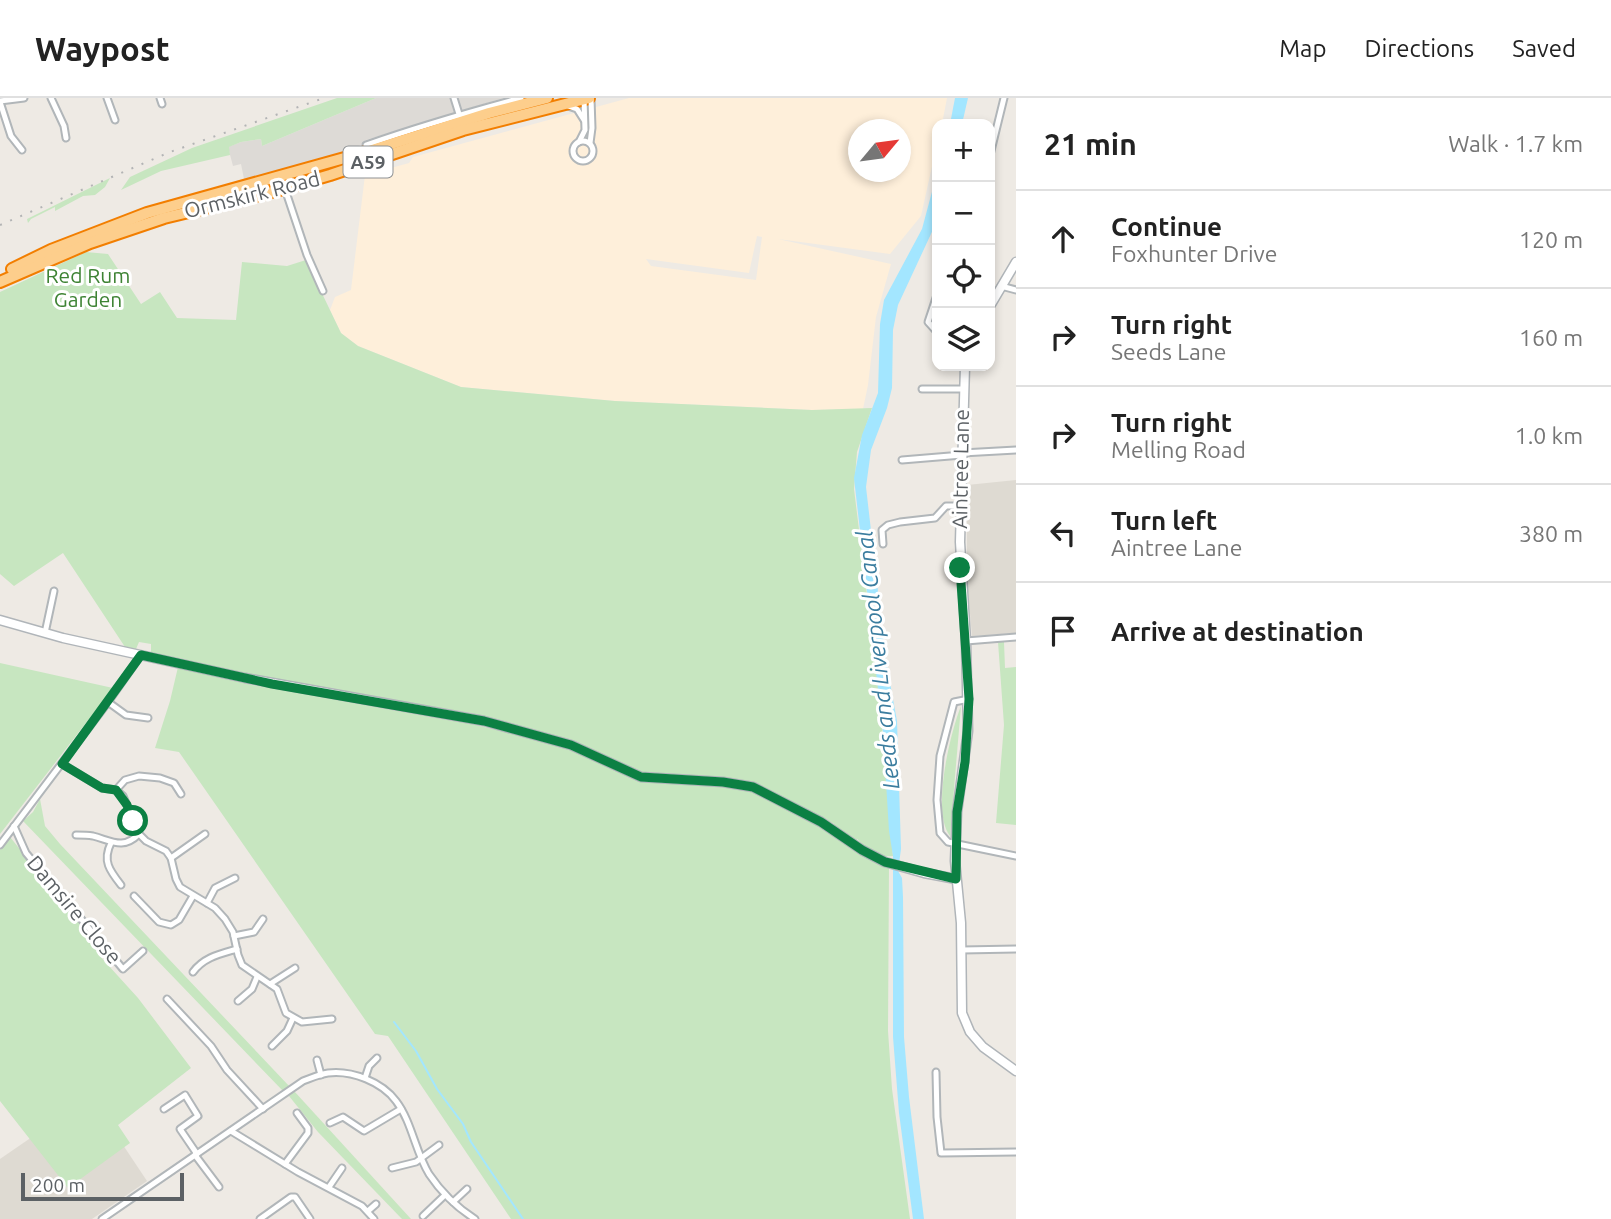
<!DOCTYPE html>
<html lang="en">
<head>
<meta charset="utf-8">
<style>
  :root { --surface:#fff; --page:#f6f6f6; --text:#222; --muted:#767676; --line:#e0e0e0 }
  body { margin:0; font-family:Ubuntu,sans-serif; background:var(--page); color:var(--text) }
  .controls { position:absolute; right:21px; top:21px; display:grid; overflow:hidden; border-radius:14px; box-shadow:0 4px 10px #0003 }
  .controls button { width:63px; height:63px; display:grid; place-items:center; padding:0; border:0; border-bottom:2px solid var(--line); background:var(--surface); color:var(--text); font:35px sans-serif }
  .compass { position:absolute; left:848px; top:21px; width:63px; height:63px; border-radius:50%; background:var(--surface); box-shadow:0 4px 10px #0003; rotate:61deg }
  .scale { position:absolute; left:21px; bottom:18px; width:163px; box-sizing:border-box; padding-left:7px; border:4px solid #5c6165; border-top:0; font-size:19px; line-height:24px; white-space:nowrap; color:#5c6165; -webkit-text-stroke:5px #fff; paint-order:stroke }
  .stop { position:absolute; width:21px; height:21px; margin:-16px; border:5px solid #0b8043; border-radius:50%; background:#fff }
  .stop.end { background:#0b8043; border-color:#fff; box-shadow:0 2px 7px #0008 }
  .list { margin:0; padding:0; list-style:none }
  h2 { display:flex; justify-content:space-between; align-items:center; height:91px; margin:0; padding:0 28px; font-size:30px }
  h2 small { font-size:23px; font-weight:400; color:var(--muted) }
  .list li { display:grid; grid-template-columns:46px 1fr auto; gap:21px; align-items:center; box-sizing:border-box; height:98px; padding:0 28px; border-top:2px solid var(--line) }
  .list b { display:block; font-size:26px; white-space:nowrap }
  .list p { margin:0; font-size:23px; white-space:nowrap; color:var(--muted) }
  .list em { font-size:23px; font-style:normal; color:var(--muted) }
  .icon { flex:none; width:38px; height:38px; fill:none; stroke:currentColor; stroke-width:2; stroke-linecap:round; stroke-linejoin:round }
  .map { position:relative; flex:none; width:1016px; height:1121px; overflow:hidden }
  header { display:flex; align-items:center; gap:42px; box-sizing:border-box; height:98px; padding:0 35px; background:var(--surface); border-bottom:2px solid var(--line) }
  header strong { font-size:33px }
  nav { display:flex; gap:38px; margin-inline-start:auto; font-size:24px }
  main { display:flex }
  aside { flex:1; background:var(--surface) }
  .map>svg:first-child { display:block }
  .commercial { fill:#feefda; fill-rule:evenodd }
  .industrial { fill:#dddad6 }
  .education { fill:#dedad2 }
  .green { fill:#c7e6c0; fill-rule:evenodd }
  .water { fill:#a3e6ff }
  .lines { fill:none; stroke-linecap:round; stroke-linejoin:round }
  .stream { stroke:#a3e6ff; stroke-width:2 }
  .street-casing { stroke:#b1b6b9; stroke-width:9 }
  .secondary-casing { stroke:#b0b5b9; stroke-width:11 }
  .highway-casing { stroke:#f27e00; stroke-width:14 }
  .street { stroke:#fff; stroke-width:5 }
  .secondary { stroke:#fff; stroke-width:8 }
  .highway { stroke:#fdce8c; stroke-width:10 }
  .rail { stroke:#b3b4b5; stroke-width:2; stroke-dasharray:2 9; stroke-linecap:butt }
  .route { stroke:#0b8043; stroke-width:9 }
  .labels { text-anchor:middle; stroke-width:6; stroke-linejoin:round; paint-order:stroke }
  .shield { fill:#fff; stroke:#8d9093; stroke-width:2 }
  .shield-label { font-size:19px; font-weight:bold; fill:#5c6165 }
  .street-label { font-size:21px; fill:#5c6165; stroke:#fff }
  .park-label { font-size:21px; fill:#3e8334; stroke:#fff }
  .water-label { font-size:23px; font-style:italic; fill:#3b7d9f; stroke:#fff }
</style>
</head>
<body>
<header>
<strong>Waypost</strong>
<nav><a>Map</a><a>Directions</a><a>Saved</a></nav>
</header>
<main>
<div class="map">
<svg width="1016" height="1121" viewBox="0 0 1016 1121">
  <rect width="100%" height="100%" fill="#eeeae4"/>
  <!-- commercial -->
  <path class="commercial" d="M629,0H947L942,26H937V46L921,118L890,156L778,141L891,166L876,219L868,287L863,311L812,312L615,303L461,289L358,248L341,235L330,212L335,199L351,192L365,77L409,65L413,59ZM858,32H900V74H858ZM757,138L762,139L756,182L651,168L646,161L749,175Z"/>
  <!-- industrial -->
  <path class="industrial" d="M376,0H503L366,42L361,47L345,53L274,74L244,81L241,66L233,68L228,49L241,44L261,41L262,48Z"/>
  <!-- education -->
  <g class="education">
    <path d="M1016,382V535L972,538L967,482V387Z"/>
    <path d="M32,1039L123,1047L147,1083L92,1121H0V1061Z"/>
  </g>
  <!-- green -->
  <g class="green">
    <path d="M337,0H376L262,48L261,41L241,44L229,49L230,57L161,73L121,92L130,79L192,50Z"/>
    <path d="M110,80L105,89L95,97L83,98L55,113V109L31,121L28,125L27,121Z"/>
    <path d="M86,154L108,156L141,206L160,194L177,220L236,222L242,164L287,168L306,162L341,235L358,248L461,289L615,303L812,312L872,310L857,354L854,391L879,594L893,758C879,760 866,751 857,741L856,752L868,760L889,767L888,933L892,991L910,1121H511L388,938L375,936L179,654L155,650L170,603L178,569L189,572L183,561L151,555V546L139,544L136,551L125,549L63,455L14,488L0,476V194ZM217,569L293,585L471,615L564,640L641,674L725,679L754,684L834,726L836,737L754,693L723,687L642,683L578,655L541,642L471,626L252,587L222,580Z"/>
    <path d="M998,544H1004L1005,570L1016,569V727L996,725L1004,627Z"/>
    <path d="M0,565L113,590L0,736Z"/>
    <path d="M961,608L950,738C931,715 950,635 961,608Z"/>
    <path d="M40,701L45,728L60,746L290,989L283,993L23,723L33,714Z"/>
    <path d="M10,739L101,852L98,856L138,900L191,970L118,1027L130,1045L68,1090L0,1003V752Z"/>
    <path d="M294,993L411,1121H402L318,1034L289,998Z"/>
  </g>
  <!-- water -->
  <g class="water">
    <path d="M955,0H968L962,26H950Z"/>
    <path d="M937,75V123L898,207L893,232L892,290L887,310L871,352L866,389L886,563L897,623L901,751L898,773L902,780L903,799L904,939L909,999L924,1121H913L899,1015L893,939V758L889,733L883,635L854,380L862,337L878,295L880,226L884,202L922,131Z"/>
  </g>
  <g class="lines">
    <!-- stream -->
    <path class="stream" d="M394,924L416,953L437,991L463,1026L471,1044L523,1121"/>
    <!-- street casing -->
    <g class="street-casing">
      <g id="street">
        <path d="M51,0L64,28L66,40"/>
        <path d="M107,0L115,22"/>
        <path d="M160,0L162,6"/>
        <path d="M454,0L459,16"/>
        <path d="M0,3L24,0"/>
        <path d="M0,4L11,38L22,52"/>
        <path d="M568,8L577,11L584,22"/>
        <circle cx="583" cy="53" r="10"/>
        <path d="M579,44L585,32L584,0"/>
        <path d="M590,45L592,30L591,0"/>
        <path d="M366,53V47C417,29 469,14 521,0"/>
        <path d="M990,57L1004,0"/>
        <path d="M275,80L285,91L307,157L323,193"/>
        <path d="M1001,188L1016,192"/>
        <path d="M937,197L928,224L937,234"/>
        <path d="M922,291H963"/>
        <path d="M962,355L1016,352"/>
        <path d="M902,362L962,357"/>
        <path d="M883,446L882,432L888,427L900,424L935,420L946,408H960"/>
        <path d="M45,535L54,493"/>
        <path d="M966,543L1016,539"/>
        <path d="M969,601L954,604L940,658L937,702L940,735L948,744L1016,758"/>
        <path d="M108,604L126,617L148,620"/>
        <path d="M62,666L102,690L116,692L123,698L139,736L146,743L166,753L171,760L176,781L180,789L215,810L225,821L233,834L238,857L242,867L277,891L286,915L302,924L332,921"/>
        <path d="M116,692L125,682L139,678L160,680L174,685L181,696"/>
        <path d="M14,728L26,755L123,871L143,853"/>
        <path d="M76,737C81,737 87,737 93,738C112,743 123,752 139,736"/>
        <path d="M111,745C102,763 110,773 121,787"/>
        <path d="M0,747L108,604L141,557"/>
        <path d="M171,760L205,736"/>
        <path d="M134,798L159,824L171,827L179,822L193,798"/>
        <path d="M207,805L215,790L235,780"/>
        <path d="M234,838L254,834L263,821"/>
        <path d="M962,852L1016,851"/>
        <path d="M193,874C204,859 220,856 237,851"/>
        <path d="M270,886L295,870"/>
        <path d="M167,901L211,948L227,972L263,1011"/>
        <path d="M238,903L252,891L257,879"/>
        <path d="M272,948L287,933L293,920"/>
        <path d="M317,962L321,977"/>
        <path d="M936,974L937,1019L941,1055L1016,1054"/>
        <path d="M365,980L369,968L377,960"/>
        <path d="M164,1011L185,997L198,1018L180,1031L197,1056"/>
        <path d="M330,1025L343,1019L364,1033L401,1011"/>
        <path d="M231,1033L298,1074L362,1108L374,1121"/>
        <path d="M195,1057L219,1089"/>
        <path d="M285,1066L308,1035V1030L297,1015"/>
        <path d="M392,1070L416,1064L439,1047"/>
        <path d="M329,1089L342,1070"/>
        <path d="M453,1104L467,1091"/>
        <path d="M368,1113L376,1106"/>
        <path d="M423,1118L445,1097"/>
        <path d="M102,1121L303,983C311,980 320,976 328,975C352,972 382,984 396,1003C412,1024 415,1053 429,1076C441,1094 456,1109 475,1121"/>
        <path d="M260,1121L291,1099H295L310,1121"/>
      </g>
    </g>
    <!-- secondary casing -->
    <g class="secondary-casing">
      <g id="secondary">
        <path d="M990,208L1016,164"/>
        <path d="M965,268L960,444L966,543L968,633L957,714L955,763L961,825L962,915L970,934L983,949L1016,973"/>
        <path d="M0,522L63,540L245,580L484,623L571,647L641,679L723,684L753,689L821,724L862,752L885,764L924,775L956,781"/>
      </g>
    </g>
    <!-- highway casing -->
    <g class="highway-casing">
      <g id="highway">
        <path d="M12,171L51,152L147,115L366,54L489,15L547,0"/>
        <path d="M0,184L90,145L164,120L276,93L330,77L463,32L589,0"/>
      </g>
    </g>
    <!-- street -->
    <use href="#street" class="street"/>
    <!-- secondary -->
    <use href="#secondary" class="secondary"/>
    <!-- highway -->
    <use href="#highway" class="highway"/>
    <!-- rail -->
    <path class="rail" d="M0,127L170,54L324,0"/>
  </g>
  <g class="lines">
    <!-- route -->
    <path class="route" d="M133,723L127,707L116,692L102,690L62,666L141,557L272,586L484,623L571,647L641,679L723,684L753,689L821,724L862,752L885,764L956,781L957,714L965,664L969,601L960,470"/>
  </g>
  <g class="labels">
    <!-- shield labels -->
    <rect class="shield" x="343.5" y="48.5" width="49" height="31" rx="5"/>
    <g class="shield-label">
      <text x="368" y="71">A59</text>
    </g>
    <!-- street labels -->
    <g class="street-label">
      <text transform="translate(252 97) rotate(-14)" y="7">Ormskirk Road</text>
      <text transform="translate(961 371) rotate(-89)" y="7">Aintree Lane</text>
      <text transform="translate(74 812) rotate(50)" y="7">Damsire Close</text>
    </g>
    <!-- park labels -->
    <g class="park-label">
      <text x="88" y="185">Red Rum<tspan x="88" dy="24">Garden</tspan></text>
    </g>
    <!-- water labels -->
    <g class="water-label">
      <text transform="translate(878 562) rotate(-96)" y="8">Leeds and Liverpool Canal</text>
    </g>
  </g>
</svg>
<div class="controls">
<button>+</button>
<button>−</button>
<button><svg class="icon" aria-label="locate" viewBox="0 0 24 24"><circle cx="12" cy="12" r="6"/><path d="M12 2v4M12 18v4M2 12h4M18 12h4"/></svg></button>
<button><svg class="icon" aria-label="layers" viewBox="0 0 24 24"><path d="M12 4l9 5-9 5-9-5zM3 14l9 5 9-5"/></svg></button>
</div>
<svg class="compass" viewBox="-18 -18 36 36"><path d="M0-13l5 13h-10z" fill="#e53935"/><path d="M0 13l5-13h-10z" fill="#767676"/></svg>
<div class="scale">200 m</div>
<div class="stop" style="left:133px;top:723px"></div>
<div class="stop end" style="left:960px;top:470px"></div>
</div>
<aside>
<h2>21 min<small>Walk · 1.7 km</small></h2>
<ul class="list">
<li><svg class="icon" aria-label="ahead" viewBox="0 0 24 24"><path d="M12 20V5M6 11l6-6 6 6"/></svg><div><b>Continue</b><p>Foxhunter Drive</p></div><em>120 m</em></li>
<li><svg class="icon" aria-label="right" viewBox="0 0 24 24"><path d="M7 20v-9h11M14 6l5 5-5 5"/></svg><div><b>Turn right</b><p>Seeds Lane</p></div><em>160 m</em></li>
<li><svg class="icon" aria-label="right" viewBox="0 0 24 24"><path d="M7 20v-9h11M14 6l5 5-5 5"/></svg><div><b>Turn right</b><p>Melling Road</p></div><em>1.0 km</em></li>
<li><svg class="icon" aria-label="left" viewBox="0 0 24 24"><path d="M17 20v-9H6M10 6l-5 5 5 5"/></svg><div><b>Turn left</b><p>Aintree Lane</p></div><em>380 m</em></li>
<li><svg class="icon" aria-label="arrive" viewBox="0 0 24 24"><path d="M6 21V4h12l-3 4 3 4H6"/></svg><div><b>Arrive at destination</b></div></li>
</ul>
</aside>
</main>
</body>
</html>
